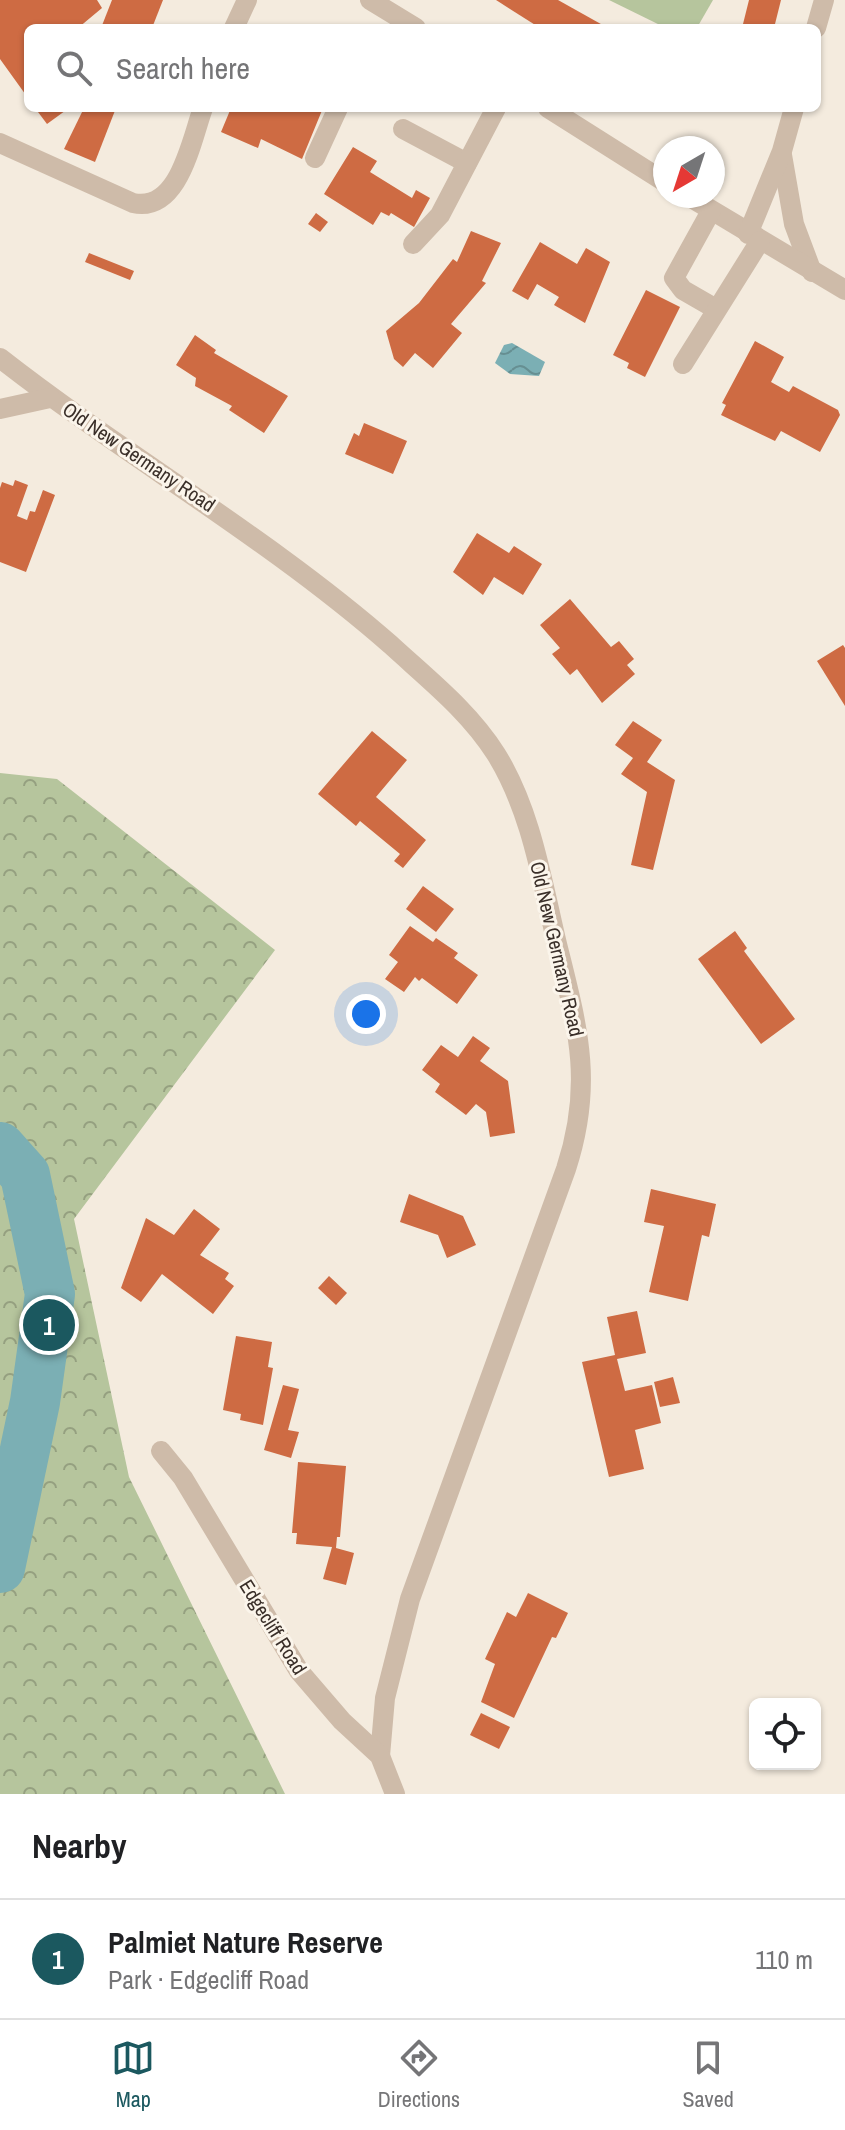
<!DOCTYPE html>
<html lang="en">
<head>
<meta charset="utf-8">
<style>
  :root { --surface:#fff; --page:#f6f6f6; --text:#202124; --muted:#757577; --line:#e0e0e0; --accent:#1b585f }
  body { margin:0; font-family:"Archivo Narrow",sans-serif; background:var(--page); color:var(--text) }
  .controls { position:absolute; right:24px; bottom:24px; display:grid; overflow:hidden; border-radius:12px; box-shadow:0 2px 6px #0004 }
  .controls button { width:72px; height:72px; display:grid; place-items:center; padding:0; border:0; border-bottom:2px solid var(--line); background:var(--surface); color:var(--text); font:40px sans-serif }
  .compass { position:absolute; left:653px; top:136px; width:72px; height:72px; border-radius:50%; background:var(--surface); box-shadow:0 2px 6px #0004; rotate:219deg }
  .you { position:absolute; left:366px; top:1014px; width:28px; height:28px; margin:-20px; border:6px solid #fff; border-radius:50%; background:#1a73e8; box-shadow:0 0 0 12px #1a73e833 }
  .badge { display:grid; place-items:center; width:52px; height:52px; border-radius:50%; background:var(--accent); color:#fff; font-size:26px; font-weight:700 }
  .pin { position:absolute; translate:-50% -50%; border:4px solid #fff; box-shadow:0 2px 8px #0006 }
  .list { margin:0; padding:0; list-style:none }
  h2 { display:flex; justify-content:space-between; align-items:center; height:104px; margin:0; padding:0 32px; font-size:34px }
  h2 small { font-size:26px; font-weight:400; color:var(--muted) }
  .list li { display:grid; grid-template-columns:52px 1fr auto; gap:24px; align-items:center; box-sizing:border-box; height:120px; padding:0 32px; border-top:2px solid var(--line) }
  .list b { display:block; font-size:30px; white-space:nowrap }
  .list p { margin:0; font-size:26px; white-space:nowrap; color:var(--muted) }
  .list em { font-size:26px; font-style:normal; color:var(--muted) }
  .icon { flex:none; width:44px; height:44px; fill:none; stroke:currentColor; stroke-width:2; stroke-linecap:round; stroke-linejoin:round }
  .map { position:relative; flex:none; width:845px; height:1794px; overflow:hidden }
  .search { position:absolute; background:var(--surface); box-shadow:0 2px 6px #0004; left:24px; right:24px; top:24px; height:88px; display:flex; align-items:center; gap:20px; box-sizing:border-box; padding:0 28px; border-radius:12px; color:var(--muted); font-size:30px }
  .sheet { height:224px; background:var(--surface) }
  nav { display:flex; justify-content:space-around; align-items:center; box-sizing:border-box; height:112px; border-top:2px solid var(--line); background:var(--surface); font-size:22px; color:var(--muted) }
  nav a { display:grid; justify-items:center; gap:4px }
  nav .on { color:var(--accent) }
  .map>svg:first-child { display:block }
  .forest { fill:url(#forest-crowns) }
  .garden { fill:#b6c59d }
  .water { fill:url(#water-waves) }
  .lines { fill:none; stroke-linecap:round; stroke-linejoin:round }
  .river { stroke:#7bafb4; stroke-width:50 }
  .building { fill:#ce6b43 }
  .minor { stroke:#cebba9; stroke-width:20 }
  .labels { text-anchor:middle; stroke-width:6; stroke-linejoin:round; paint-order:stroke }
  .street-label { font-size:20px; fill:#3a2f29; stroke:#fbf5eb }
</style>
</head>
<body>
<div class="map">
<svg width="845" height="1794" viewBox="0 0 845 1794">
  <defs>
    <pattern id="forest-crowns" width="20" height="18" patternUnits="userSpaceOnUse" patternTransform="scale(2)"><rect width="20" height="18" fill="#b6c59d"/><path d="M2 6a3 3 0 1 1 6 0M12 15a3 3 0 1 1 6 0" fill="none" stroke="#95a080"/></pattern>
    <pattern id="water-waves" width="16" height="10" patternUnits="userSpaceOnUse" patternTransform="scale(2)"><rect width="16" height="10" fill="#7bafb4"/><path d="M0 5q4-4 8 0t8 0" fill="none" stroke="#668f92"/></pattern>
  </defs>
  <rect width="100%" height="100%" fill="#f4ebde"/>
  <!-- forest -->
  <path class="forest" d="M0,773L57,779L275,950L74,1219L129,1477L285,1794H0Z"/>
  <!-- garden -->
  <path class="garden" d="M609,0H713L698,26L666,28Z"/>
  <!-- water -->
  <path class="water" d="M512,343L545,362L539,376L510,374L495,363L504,345Z"/>
  <g class="lines">
    <!-- river -->
    <path class="river" d="M0,1147L25,1175L50,1294L35,1402L0,1568"/>
  </g>
  <!-- building -->
  <g class="building">
    <path d="M0,0H97L102,8L78,28H28V98L0,59Z"/>
    <path d="M112,0H163L152,28H101Z"/>
    <path d="M496,0H558L608,28H540Z"/>
    <path d="M749,0H781L774,28H742Z"/>
    <path d="M35,108H69L47,124Z"/>
    <path d="M84,108H116L95,162L64,149Z"/>
    <path d="M231,108L266,111L323,108L302,159L261,139L258,148L221,132Z"/>
    <path d="M353,147L377,161L370,172L412,198L416,190L430,198L414,227L391,213L389,216L381,212L373,225L324,194Z"/>
    <path d="M316,213L328,222L320,232L308,224Z"/>
    <path d="M471,231L501,243L482,281L486,283L451,324L462,333L433,368L415,353L403,367L394,359L386,331L419,303L453,259L457,262Z"/>
    <path d="M540,242L577,264L586,248L610,262L585,323L554,305L559,297L537,284L528,300L512,291Z"/>
    <path d="M89,253L134,271L130,280L85,262Z"/>
    <path d="M646,290L680,307L645,377L627,368L629,363L613,355Z"/>
    <path d="M195,335L216,350L214,353L288,396L264,433L229,410L232,406L195,386L196,378L176,365Z"/>
    <path d="M755,341L784,357L771,382L789,392L793,386L838,410L840,415L820,452L781,431L775,441L721,415L726,405L722,403Z"/>
    <path d="M364,423L407,441L393,474L345,454L354,433L359,436Z"/>
    <path d="M15,480L28,485L17,516L27,520L30,511L35,512L43,490L55,495L26,572L0,562V488L2,482L13,486Z"/>
    <path d="M477,533L509,553L514,546L542,564L523,595L494,577L483,595L453,572Z"/>
    <path d="M570,599L611,647L619,641L634,659L627,665L635,674L602,703L577,669L570,675L552,654L560,648L540,625Z"/>
    <path d="M843,645L845,648V706L817,661Z"/>
    <path d="M633,721L662,740L647,762L675,780L653,870L631,865L647,792L621,774L633,758L615,745Z"/>
    <path d="M372,731L407,760L376,797L426,840L403,868L394,861L400,854L360,821L356,826L318,794Z"/>
    <path d="M423,886L454,909L436,932L406,909Z"/>
    <path d="M410,926L433,942L436,938L458,953L454,958L478,975L457,1004L422,978L419,981L415,977L404,992L385,979L398,962L389,955Z"/>
    <path d="M735,931L747,948L744,951L795,1019L761,1044L698,959Z"/>
    <path d="M473,1036L490,1048L480,1061L508,1081L515,1133L490,1137L486,1112L476,1104L466,1115L435,1092L440,1084L422,1070L441,1045L458,1057Z"/>
    <path d="M651,1189L716,1204L709,1237L702,1235L688,1301L649,1292L664,1226L644,1222Z"/>
    <path d="M409,1194L463,1216L476,1245L447,1258L438,1235L400,1222Z"/>
    <path d="M194,1209L220,1229L200,1255L229,1273L225,1279L234,1286L213,1314L162,1274L141,1302L121,1288L146,1218L174,1235Z"/>
    <path d="M329,1276L347,1293L336,1305L318,1288Z"/>
    <path d="M637,1311L646,1353L617,1359L625,1391L652,1385L661,1423L635,1430L644,1469L609,1477L582,1362L615,1355L607,1317Z"/>
    <path d="M236,1336L272,1342L268,1367L273,1368L263,1425L240,1420L241,1414L223,1410Z"/>
    <path d="M673,1377L680,1403L660,1407L654,1382Z"/>
    <path d="M283,1385L299,1389L288,1430L299,1432L291,1458L264,1450Z"/>
    <path d="M298,1462L346,1466L340,1537H337L336,1548L354,1553L346,1585L323,1579L332,1547L296,1544L297,1533H292Z"/>
    <path d="M528,1593L568,1613L556,1638L552,1637L514,1718L481,1702L495,1664L485,1659L507,1612L516,1617Z"/>
    <path d="M481,1713L510,1727L499,1749L470,1735Z"/>
  </g>
  <g class="lines">
    <!-- minor -->
    <g class="minor">
      <path d="M370,0L416,28"/>
      <path d="M234,28L247,0"/>
      <path d="M816,28L824,0"/>
      <path d="M548,108L665,182"/>
      <path d="M403,129L467,163"/>
      <path d="M0,143L133,203C179,213 191,141 203,108"/>
      <path d="M782,155L794,224L812,272"/>
      <path d="M315,158L338,108"/>
      <path d="M688,196L845,290"/>
      <path d="M711,211L674,278L683,290L716,309"/>
      <path d="M748,234L782,151L794,108"/>
      <path d="M413,244L440,215L496,108"/>
      <path d="M0,358C128,458 269,538 391,645C428,679 469,711 496,754C531,810 542,881 557,944C578,1028 594,1084 566,1169L410,1599L385,1698L380,1756"/>
      <path d="M683,364L760,241"/>
      <path d="M0,409L50,398"/>
      <path d="M161,1451L183,1478L299,1671L342,1721L380,1756L395,1794"/>
    </g>
  </g>
  <g class="labels">
    <!-- street labels -->
    <g class="street-label">
      <text transform="translate(139 457) rotate(34)" y="7">Old New Germany Road</text>
      <text transform="translate(557 949) rotate(77)" y="7">Old New Germany Road</text>
      <text transform="translate(273 1627) rotate(58)" y="7">Edgecliff Road</text>
    </g>
  </g>
</svg>
<div class="controls">
<button><svg class="icon" aria-label="locate" viewBox="0 0 24 24"><circle cx="12" cy="12" r="6"/><path d="M12 2v4M12 18v4M2 12h4M18 12h4"/></svg></button>
</div>
<svg class="compass" viewBox="-18 -18 36 36"><path d="M0-13l5 13h-10z" fill="#e53935"/><path d="M0 13l5-13h-10z" fill="#757577"/></svg>
<div class="you"></div>
<div class="pin badge" style="left:49px;top:1325px">1</div>
<div class="search"><svg class="icon" aria-label="search" viewBox="0 0 24 24"><circle cx="10" cy="10" r="6"/><path d="M15 15l6 6"/></svg>Search here</div>
</div>
<section class="sheet">
<h2>Nearby<small></small></h2>
<ul class="list">
<li><span class="badge">1</span><div><b>Palmiet Nature Reserve</b><p>Park · Edgecliff Road</p></div><em>110 m</em></li>
</ul>
</section>
<nav>
<a class="on"><svg class="icon" aria-label="map" viewBox="0 0 24 24"><path d="M3 6l6-2 6 2 6-2v14l-6 2-6-2-6 2zM9 4v14M15 6v14"/></svg>Map</a>
<a><svg class="icon" aria-label="directions" viewBox="0 0 24 24"><path d="M12 3l9 9-9 9-9-9zM9 14v-3h6M13 9l2 2-2 2"/></svg>Directions</a>
<a><svg class="icon" aria-label="saved" viewBox="0 0 24 24"><path d="M7 4h10v16l-5-4-5 4z"/></svg>Saved</a>
</nav>
</body>
</html>
